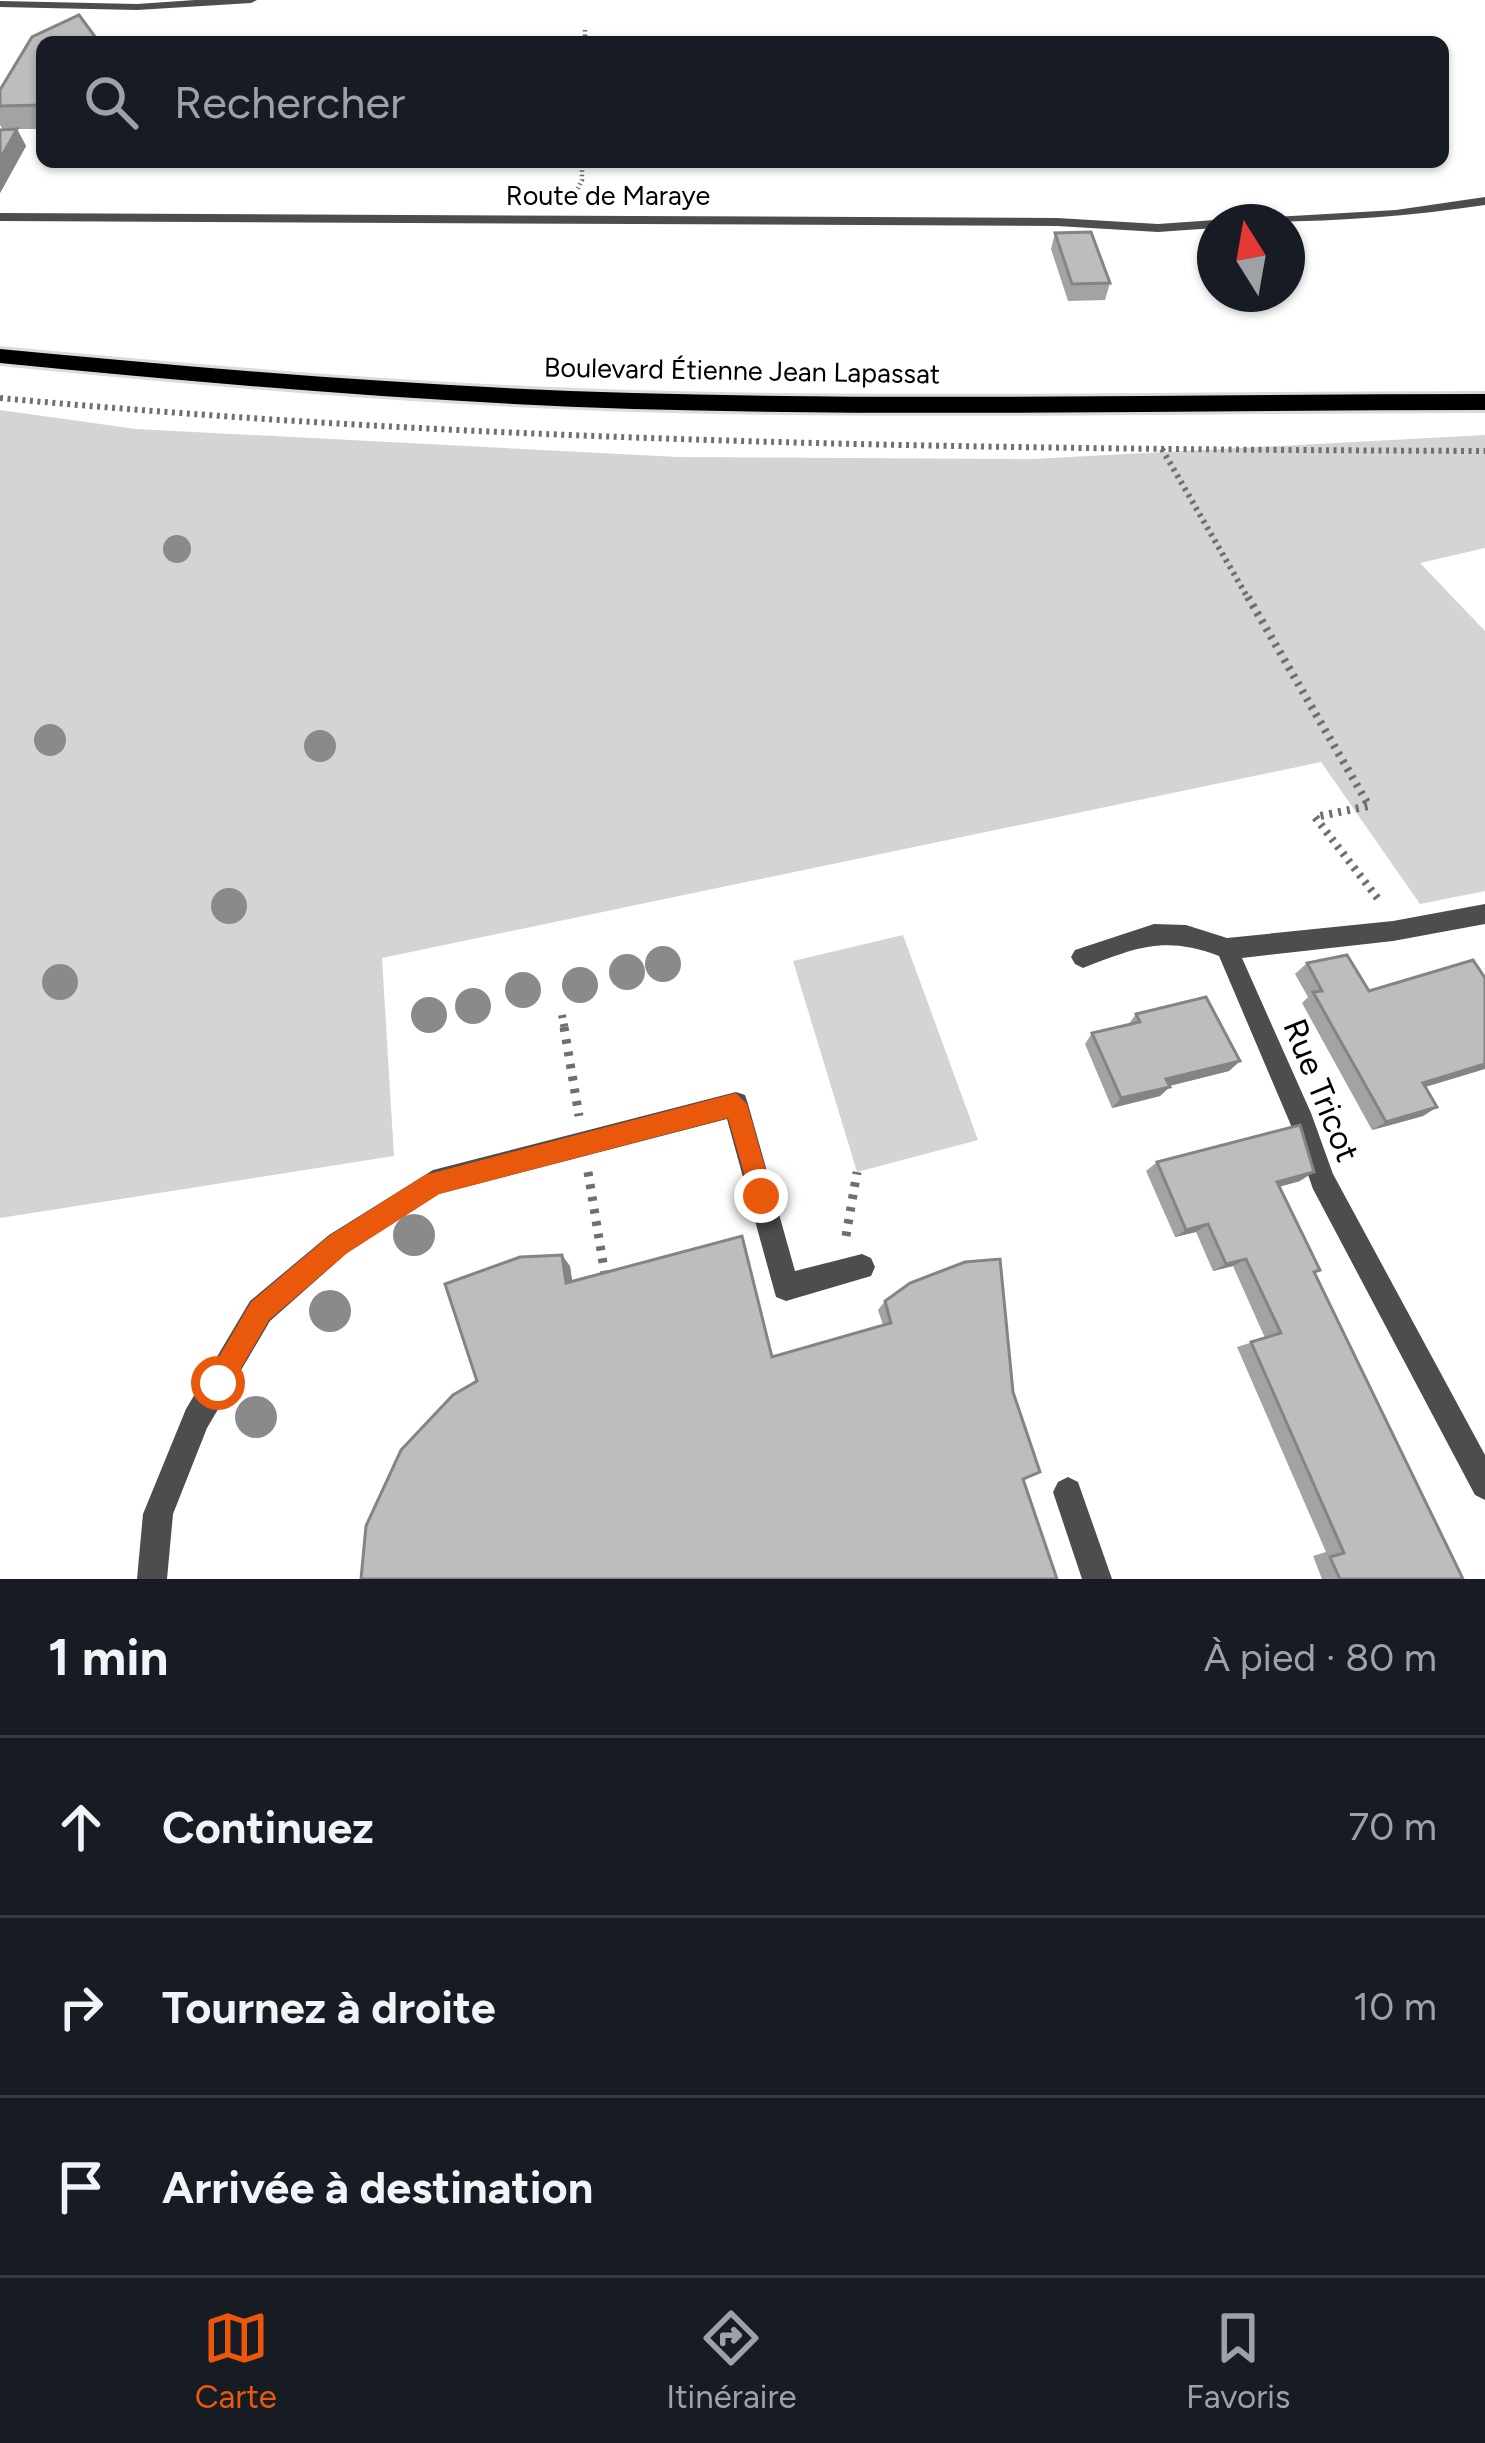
<!DOCTYPE html>
<html lang="fr">
<head>
<meta charset="utf-8">
<style>
  :root { --surface:#171b24; --page:#242831; --text:#f1f3f6; --muted:#9ea1a6; --line:#363941; --accent:#ea580c }
  body { margin:0; font-family:Figtree,sans-serif; background:var(--page); color:var(--text) }
  .compass { position:absolute; left:1197px; top:204px; width:108px; height:108px; border-radius:50%; background:var(--surface); box-shadow:0 3px 9px #0004; rotate:349deg }
  .stop { position:absolute; width:36px; height:36px; margin:-27px; border:9px solid #ea580c; border-radius:50%; background:#fff }
  .stop.end { background:#ea580c; border-color:#fff; box-shadow:0 3px 12px #0008 }
  .list { margin:0; padding:0; list-style:none }
  h2 { display:flex; justify-content:space-between; align-items:center; height:156px; margin:0; padding:0 48px; font-size:51px }
  h2 small { font-size:39px; font-weight:400; color:var(--muted) }
  .list li { display:grid; grid-template-columns:78px 1fr auto; gap:36px; align-items:center; box-sizing:border-box; height:180px; padding:0 48px; border-top:3px solid var(--line) }
  .list b { display:block; font-size:45px; white-space:nowrap }
  .list em { font-size:39px; font-style:normal; color:var(--muted) }
  .icon { flex:none; width:66px; height:66px; fill:none; stroke:currentColor; stroke-width:2; stroke-linecap:round; stroke-linejoin:round }
  .map { position:relative; flex:none; width:1485px; height:1579px; overflow:hidden }
  .search { position:absolute; background:var(--surface); box-shadow:0 3px 9px #0004; left:36px; right:36px; top:36px; height:132px; display:flex; align-items:center; gap:30px; box-sizing:border-box; padding:0 42px; border-radius:18px; color:var(--muted); font-size:45px }
  .sheet { height:696px; background:var(--surface) }
  nav { display:flex; justify-content:space-around; align-items:center; box-sizing:border-box; height:168px; border-top:3px solid var(--line); background:var(--surface); font-size:33px; color:var(--muted) }
  nav a { display:grid; justify-items:center; gap:6px }
  nav .on { color:var(--accent) }
  .map>svg:first-child { display:block }
  .green { fill:#d4d4d4 }
  .lines { fill:none; stroke-linecap:round; stroke-linejoin:round }
  .major-casing { stroke:#dbdbdb; stroke-width:6 }
  .path-far3 { stroke:#6f6f6f; stroke-width:4.5; stroke-dasharray:1.5 3; stroke-linecap:butt }
  .path-far2 { stroke:#6f6f6f; stroke-width:6; stroke-dasharray:3 4.5; stroke-linecap:butt }
  .path-far1 { stroke:#6f6f6f; stroke-width:8; stroke-dasharray:3 6; stroke-linecap:butt }
  .path { stroke:#6f6f6f; stroke-width:9; stroke-dasharray:4.5 8; stroke-linecap:butt }
  .minor { fill:#4d4d4d; fill-rule:evenodd }
  .major { fill:#000; fill-rule:evenodd }
  .tree { fill:#8a8a8a }
  .wall { fill:#a3a3a3 }
  .shaded-wall { fill:#848484 }
  .building { fill:#bdbdbd; stroke:#848484; stroke-width:3 }
  .route { fill:#ea580c }
  .labels { text-anchor:middle; stroke-width:9; stroke-linejoin:round; paint-order:stroke }
  .far-street-label { font-size:27px; fill:#000; stroke:#fff }
  .street-label { font-size:33px; fill:#000; stroke:#fff }
</style>
</head>
<body>
<div class="map">
<svg width="1485" height="1579" viewBox="0 0 1485 1579">
  <rect width="100%" height="100%" fill="#fff"/>
  <!-- green -->
  <g class="green">
    <path d="M0,410L136,429L678,457L1032,459L1485,435V548L1420,563L1485,631V891L1420,904L1321,762L382,958L394,1156L0,1218Z"/>
    <path d="M903,935L978,1140L857,1172L793,961Z"/>
  </g>
  <g class="lines">
    <!-- major casing -->
    <g class="major-casing">
      <path id="major" d="M0,349C211,369 421,387 633,393C917,401 1201,394 1485,394V410C1201,410 917,417 633,409C421,402 211,384 0,363Z"/>
    </g>
    <!-- path-far3 -->
    <g class="path-far3">
      <path d="M585,30V42"/>
      <path d="M574,197L582,180V162"/>
    </g>
    <!-- path-far2 -->
    <g class="path-far2">
      <path d="M0,398C494,444 989,449 1485,451"/>
      <path d="M1162,449L1249,600"/>
    </g>
    <!-- path-far1 -->
    <g class="path-far1">
      <path d="M1248,597L1369,806L1315,817L1379,900"/>
      <path d="M562,1015L565,1030"/>
    </g>
    <!-- path -->
    <g class="path">
      <path d="M564,1027L579,1116"/>
      <path d="M588,1172L606,1281"/>
      <path d="M846,1236L857,1172"/>
    </g>
    <!-- minor -->
    <g class="minor">
      <path d="M195,0H257L251,3L137,10L0,7V1L137,4Z"/>
      <path d="M1485,197V205C1404,217 1328,222 1249,222L1256,218L1396,210Z"/>
      <path d="M0,213L1057,218L1158,224L1215,220L1221,222H1215V228L1158,232L1057,226L0,221Z"/>
      <path d="M1485,904V924L1393,941L1242,958L1311,1113L1333,1174L1485,1455V1500L1475,1495L1313,1189L1290,1123L1219,956C1164,935 1135,948 1083,968L1075,964L1071,957L1075,950L1154,924L1186,925L1227,938L1393,921Z"/>
      <path d="M736,1092L745,1095L748,1104L795,1271L862,1254L871,1258L875,1267L871,1276L786,1301L776,1297L727,1119L439,1194L347,1253L270,1321L207,1428L173,1514L167,1579H137L143,1514L186,1409L250,1301L329,1235L433,1170Z"/>
      <path d="M1068,1477L1078,1482L1112,1579H1082L1053,1492L1058,1482Z"/>
    </g>
    <!-- major -->
    <use href="#major" class="major"/>
  </g>
  <!-- trees -->
  <g class="tree">
    <circle cx="177" cy="549" r="14"/>
    <circle cx="50" cy="740" r="16"/>
    <circle cx="320" cy="746" r="16"/>
    <circle cx="229" cy="906" r="18"/>
    <circle cx="663" cy="964" r="18"/>
    <circle cx="627" cy="972" r="18"/>
    <circle cx="60" cy="982" r="18"/>
    <circle cx="580" cy="985" r="18"/>
    <circle cx="523" cy="990" r="18"/>
    <circle cx="473" cy="1006" r="18"/>
    <circle cx="429" cy="1015" r="18"/>
    <circle cx="414" cy="1235" r="21"/>
    <circle cx="330" cy="1311" r="21"/>
    <circle cx="256" cy="1417" r="21"/>
  </g>
  <!-- wall -->
  <g class="wall">
    <path d="M42,42V129H17L26,146L0,193V130H3L0,125V90Z"/>
    <path d="M1055,233L1110,283L1105,300L1068,301L1051,249Z"/>
    <path d="M1307,963L1425,1087L1437,1107L1423,1116L1372,1130L1302,1003L1308,997L1295,974Z"/>
    <path d="M1136,1014L1240,1061L1229,1071L1169,1086L1160,1096L1112,1108L1085,1044L1092,1033L1128,1025Z"/>
    <path d="M1157,1162L1300,1181L1279,1187L1314,1272L1463,1579H1322L1313,1556L1326,1552L1237,1347L1265,1338L1233,1266L1213,1271L1196,1232L1175,1237L1146,1171Z"/>
    <path d="M570,1266L572,1281L772,1357L883,1325L878,1310L885,1301L1013,1392L477,1381Z"/>
  </g>
  <!-- shaded-wall -->
  <g class="shaded-wall">
    <path d="M17,129L26,146L0,193V159Z"/>
    <path d="M1240,1061L1229,1071L1157,1089L1166,1079Z"/>
    <path d="M1485,1064V1069L1409,1092L1423,1083Z"/>
    <path d="M1170,1087L1160,1096L1112,1108L1121,1098Z"/>
    <path d="M1437,1107L1423,1116L1372,1130L1386,1122Z"/>
    <path d="M1314,1172L1300,1181L1263,1191L1277,1182Z"/>
    <path d="M1208,1224L1196,1232L1175,1237L1186,1230Z"/>
    <path d="M562,1255L570,1266L574,1293L566,1283Z"/>
    <path d="M1246,1259L1233,1266L1213,1271L1226,1264Z"/>
  </g>
  <!-- building -->
  <g class="building">
    <path d="M79,15L99,42H42V105L0,106V90L32,37Z"/>
    <path d="M17,129L0,159V130Z"/>
    <path d="M1091,232L1110,283L1072,284L1055,233Z"/>
    <path d="M1347,955L1369,991L1473,960L1485,978V1064L1423,1083L1437,1107L1386,1122L1313,992L1322,991L1307,963Z"/>
    <path d="M1206,997L1240,1061L1166,1079L1170,1087L1121,1098L1092,1033L1140,1022L1136,1014Z"/>
    <path d="M1300,1125L1314,1172L1277,1182L1320,1270L1314,1272L1463,1579H1340L1330,1557L1344,1553L1251,1342L1281,1333L1246,1259L1226,1264L1208,1224L1186,1230L1157,1162Z"/>
    <path d="M742,1236L772,1357L891,1323L885,1301L910,1283L965,1262L1000,1259L1013,1392L1040,1472L1023,1479L1057,1579H361L366,1526L401,1450L453,1395L477,1381L445,1284L520,1257L562,1255L566,1283Z"/>
  </g>
  <!-- route -->
  <path class="route" d="M736,1093L747,1104L773,1196L770,1204H753L728,1118L439,1194L347,1253L269,1320L227,1392L218,1396L209,1392L205,1383L209,1374L251,1302L329,1236L425,1175Z"/>
  <g class="labels">
    <!-- far-street labels -->
    <g class="far-street-label">
      <text x="608" y="205">Route de Maraye</text>
      <text transform="translate(742 371) rotate(1)" y="9">Boulevard Étienne Jean Lapassat</text>
    </g>
    <!-- street labels -->
    <g class="street-label">
      <text transform="translate(1322 1090) rotate(68)" y="12">Rue Tricot</text>
    </g>
  </g>
</svg>
<svg class="compass" viewBox="-18 -18 36 36"><path d="M0-13l5 13h-10z" fill="#e53935"/><path d="M0 13l5-13h-10z" fill="#9ea1a6"/></svg>
<div class="stop" style="left:218px;top:1383px"></div>
<div class="stop end" style="left:761px;top:1196px"></div>
<div class="search"><svg class="icon" aria-label="search" viewBox="0 0 24 24"><circle cx="10" cy="10" r="6"/><path d="M15 15l6 6"/></svg>Rechercher</div>
</div>
<section class="sheet">
<h2>1 min<small>À pied · 80 m</small></h2>
<ul class="list">
<li><svg class="icon" aria-label="ahead" viewBox="0 0 24 24"><path d="M12 20V5M6 11l6-6 6 6"/></svg><div><b>Continuez</b></div><em>70 m</em></li>
<li><svg class="icon" aria-label="right" viewBox="0 0 24 24"><path d="M7 20v-9h11M14 6l5 5-5 5"/></svg><div><b>Tournez à droite</b></div><em>10 m</em></li>
<li><svg class="icon" aria-label="arrive" viewBox="0 0 24 24"><path d="M6 21V4h12l-3 4 3 4H6"/></svg><div><b>Arrivée à destination</b></div></li>
</ul>
</section>
<nav>
<a class="on"><svg class="icon" aria-label="map" viewBox="0 0 24 24"><path d="M3 6l6-2 6 2 6-2v14l-6 2-6-2-6 2zM9 4v14M15 6v14"/></svg>Carte</a>
<a><svg class="icon" aria-label="directions" viewBox="0 0 24 24"><path d="M12 3l9 9-9 9-9-9zM9 14v-3h6M13 9l2 2-2 2"/></svg>Itinéraire</a>
<a><svg class="icon" aria-label="saved" viewBox="0 0 24 24"><path d="M7 4h10v16l-5-4-5 4z"/></svg>Favoris</a>
</nav>
</body>
</html>
